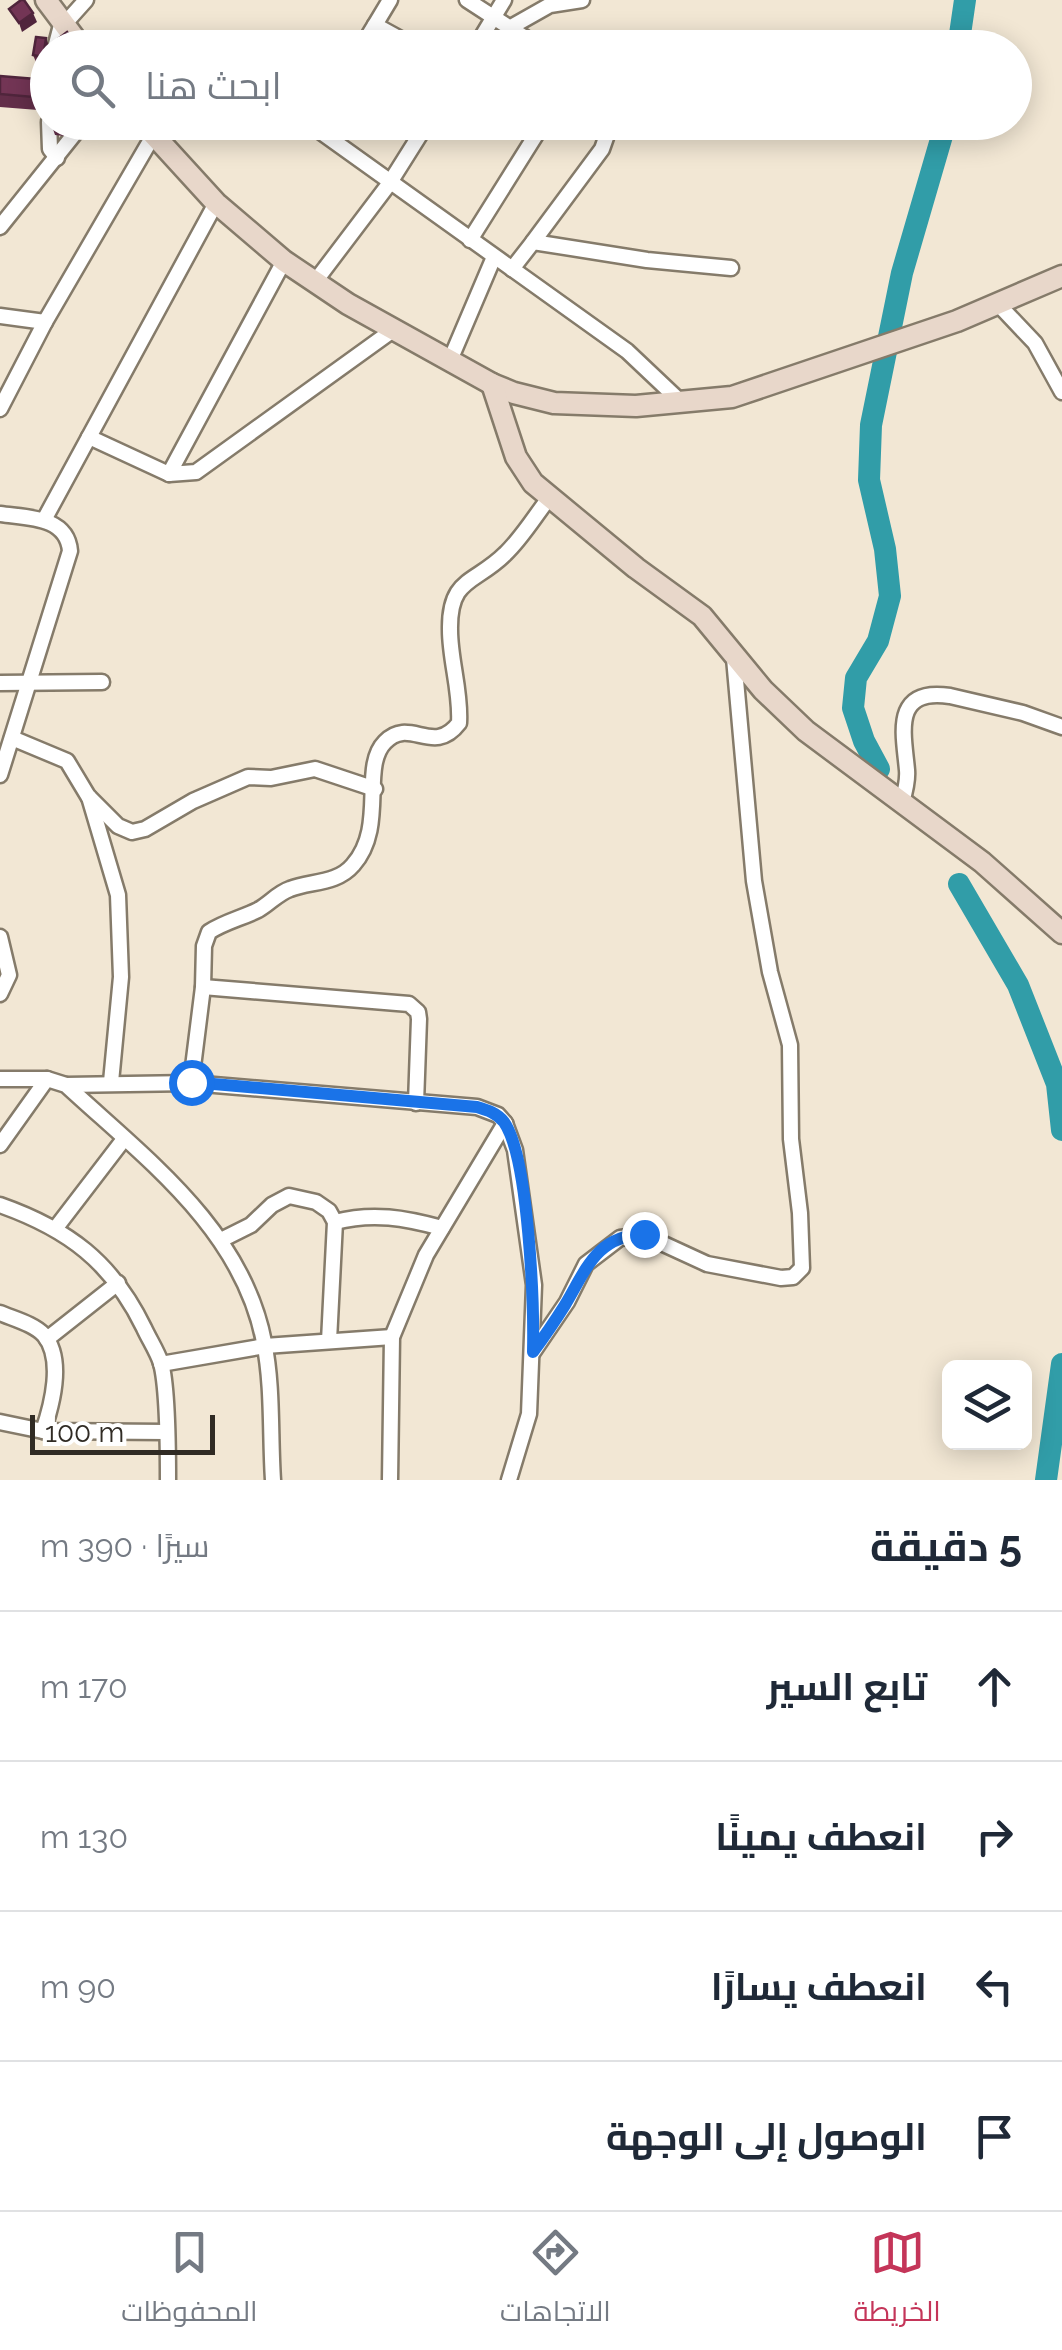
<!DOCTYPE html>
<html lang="ar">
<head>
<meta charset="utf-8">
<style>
  :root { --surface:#fff; --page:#f2f2f3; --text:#1f2937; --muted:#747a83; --line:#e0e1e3; --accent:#c43559 }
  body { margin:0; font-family:Raleway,Cairo,sans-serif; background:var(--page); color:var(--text); direction:rtl }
  .controls { position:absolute; right:30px; bottom:30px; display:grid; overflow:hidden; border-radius:15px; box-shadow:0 5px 25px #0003 }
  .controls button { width:90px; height:90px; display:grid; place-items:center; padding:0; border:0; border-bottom:2px solid var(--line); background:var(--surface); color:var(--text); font:50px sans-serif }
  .scale { position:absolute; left:30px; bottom:25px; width:185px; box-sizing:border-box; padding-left:10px; border:5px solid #302b24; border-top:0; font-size:28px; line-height:35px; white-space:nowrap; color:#302b24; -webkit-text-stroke:8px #fff; paint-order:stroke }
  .stop { position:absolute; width:30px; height:30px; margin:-22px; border:8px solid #1a73e8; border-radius:50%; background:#fff }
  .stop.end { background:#1a73e8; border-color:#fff; box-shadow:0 2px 10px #0008 }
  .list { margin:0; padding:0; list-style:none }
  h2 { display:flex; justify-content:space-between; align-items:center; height:130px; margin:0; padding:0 40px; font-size:42px }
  h2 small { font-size:32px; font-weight:400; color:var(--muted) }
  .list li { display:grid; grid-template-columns:65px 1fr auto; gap:30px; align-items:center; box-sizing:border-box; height:150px; padding:0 40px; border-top:2px solid var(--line) }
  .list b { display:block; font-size:38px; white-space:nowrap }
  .list em { font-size:32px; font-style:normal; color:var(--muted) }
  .icon { flex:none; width:55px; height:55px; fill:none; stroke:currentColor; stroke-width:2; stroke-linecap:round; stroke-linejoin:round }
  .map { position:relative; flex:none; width:1062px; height:1480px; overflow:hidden; direction:ltr }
  .search { position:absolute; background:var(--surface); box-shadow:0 5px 25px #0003; left:30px; right:30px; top:30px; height:110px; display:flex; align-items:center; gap:25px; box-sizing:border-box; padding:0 35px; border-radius:55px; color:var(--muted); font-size:38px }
  .sheet { height:730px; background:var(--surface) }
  nav { display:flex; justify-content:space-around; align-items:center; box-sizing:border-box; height:140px; border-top:2px solid var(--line); background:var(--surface); font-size:28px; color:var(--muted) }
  nav a { display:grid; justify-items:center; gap:5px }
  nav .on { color:var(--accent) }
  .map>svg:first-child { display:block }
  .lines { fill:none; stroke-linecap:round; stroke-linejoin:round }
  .river { stroke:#319da8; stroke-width:22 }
  .street-casing { stroke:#857b6a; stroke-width:19 }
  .secondary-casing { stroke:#857b6a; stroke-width:25 }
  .street { stroke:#fff; stroke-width:14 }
  .secondary { stroke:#e8d7ca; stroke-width:20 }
  .wall { fill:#632e49 }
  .shaded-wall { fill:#50253c }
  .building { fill:#733555; stroke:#50253c; stroke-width:2.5 }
  .route { stroke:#1a73e8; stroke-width:12 }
</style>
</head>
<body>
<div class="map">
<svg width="1062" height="1480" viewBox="0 0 1062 1480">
  <rect width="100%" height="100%" fill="#f2e7d4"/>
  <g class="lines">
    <!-- river -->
    <g class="river">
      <path d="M958,48L965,0"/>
      <path d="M879,769L864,741L853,708L856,678L878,641L890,596L885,549L869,480L871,425L902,273L946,122"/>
      <path d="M959,884L1018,985L1057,1084L1062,1130"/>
      <path d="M1046,1480L1062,1364"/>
    </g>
    <!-- street casing -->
    <g class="street-casing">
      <g id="street">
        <path d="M390,0L375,25L417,48"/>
        <path d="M467,0L541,48"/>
        <path d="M511,27L550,5L582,0"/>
        <path d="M55,48L60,29L86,0"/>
        <path d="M361,48L375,25"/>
        <path d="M475,48L504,0"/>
        <path d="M49,122L50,149L57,158"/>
        <path d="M307,122L627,351L682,403"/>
        <path d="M0,227L84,122"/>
        <path d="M470,240L544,122"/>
        <path d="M533,242L602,149L608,132L606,122"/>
        <path d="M512,269L533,242L647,260L731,268"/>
        <path d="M314,283L389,184L428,122"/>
        <path d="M998,304L1035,343L1062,392"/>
        <path d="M0,316L45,322"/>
        <path d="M451,358L494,257"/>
        <path d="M0,409L45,322L153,136"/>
        <path d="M89,437L169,474L196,472L393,330"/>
        <path d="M169,474L284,261"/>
        <path d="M0,514C27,518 67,516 70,551L0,775"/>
        <path d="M44,520L216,203"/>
        <path d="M0,683L102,682"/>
        <path d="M12,738L67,761L88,796L118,826L132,832L145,829L193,801L248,777L271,778L315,769L375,789"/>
        <path d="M89,797L118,895L121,977L111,1082"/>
        <path d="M902,802C905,792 908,781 907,770C904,735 891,687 950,696L1023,713L1062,727"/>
        <path d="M0,937L9,975L0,994"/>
        <path d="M203,987L409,1004L418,1012L419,1019L416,1103"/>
        <path d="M0,1079H47L66,1085C146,1159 242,1229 264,1342C273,1386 270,1435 273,1480"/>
        <path d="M191,1083L203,987L204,946L209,932C224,922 242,918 258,910C269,904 278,893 290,889C311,881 337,884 353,865C387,827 360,767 385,742C410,716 433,757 459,723C461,691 450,661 450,630C449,577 475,584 505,554C522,538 535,516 549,498"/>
        <path d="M66,1085L191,1083L477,1107L498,1115L505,1123L426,1255L392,1337L390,1480"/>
        <path d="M505,1123L515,1150L534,1285L529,1414L509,1480"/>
        <path d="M0,1145L47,1079"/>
        <path d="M0,1205C68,1229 112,1262 144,1328C149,1339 157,1351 161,1363C168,1389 168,1451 168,1480"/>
        <path d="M335,1222C373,1212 405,1218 442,1228"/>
        <path d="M55,1229L124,1139"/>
        <path d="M221,1240L251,1225L272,1205L289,1196L316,1202L329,1211L335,1222L329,1341"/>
        <path d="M0,1313C14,1319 34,1324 44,1335C64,1359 52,1405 43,1431"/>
        <path d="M47,1339L118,1283"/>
        <path d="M533,1352L567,1302L586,1264L620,1238L644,1235L707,1264L781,1278L793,1277L802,1268L800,1213L791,1139L790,1045L770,972L754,881L734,658"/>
        <path d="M161,1364L265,1346L392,1337"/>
        <path d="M0,1422L43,1431L166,1432"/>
      </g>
    </g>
    <!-- secondary casing -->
    <g class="secondary-casing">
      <g id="secondary">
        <path d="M46,0L82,48"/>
        <path d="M142,122L216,203L284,261L348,304L492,384L514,393L554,403L636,406L732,397L957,321L1062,276"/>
        <path d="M492,384L516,457L533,483L636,568L702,616L763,690L806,731L982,862L1062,933"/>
      </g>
    </g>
    <!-- street -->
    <use href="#street" class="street"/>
    <!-- secondary -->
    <use href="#secondary" class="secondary"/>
  </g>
  <!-- wall -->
  <g class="wall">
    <path d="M46,38L49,47L48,48L46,75L41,74L33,55Z"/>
    <path d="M0,76L40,92L38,110L0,107Z"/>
    <path d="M53,122H66L64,136L55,135L52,126Z"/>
  </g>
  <!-- shaded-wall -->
  <g class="shaded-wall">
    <path d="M33,13L37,22L22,32L19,23Z"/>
    <path d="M46,38L49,47L48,48L46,75L42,66Z"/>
    <path d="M35,79L40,92L38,110L33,97Z"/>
    <path d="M61,122H66L64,136L61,127Z"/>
  </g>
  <!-- building -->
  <g class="building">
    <path d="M21,0H24L33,13L19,23L9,9Z"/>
    <path d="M67,32L77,48H65L59,38Z"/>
    <path d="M36,37L46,38L42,66L37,65L38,56L33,55Z"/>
    <path d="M0,76L35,79L33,97L0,94Z"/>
    <path d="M53,122H61V127L52,126Z"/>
  </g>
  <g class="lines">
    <!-- route -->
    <path class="route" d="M191,1082L477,1107C487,1110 497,1113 504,1122C529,1158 534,1305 533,1352C544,1337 555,1321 565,1305C586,1270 596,1236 644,1234"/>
  </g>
</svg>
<div class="controls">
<button><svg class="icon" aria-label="layers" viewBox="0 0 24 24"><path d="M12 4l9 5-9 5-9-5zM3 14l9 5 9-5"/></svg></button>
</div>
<div class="scale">100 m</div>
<div class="stop" style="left:191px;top:1082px"></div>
<div class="stop end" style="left:644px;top:1234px"></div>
<div class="search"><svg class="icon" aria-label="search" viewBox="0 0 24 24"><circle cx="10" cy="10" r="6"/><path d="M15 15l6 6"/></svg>ابحث هنا</div>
</div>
<section class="sheet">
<h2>5 دقيقة<small>سيرًا · 390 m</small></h2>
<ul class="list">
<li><svg class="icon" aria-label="ahead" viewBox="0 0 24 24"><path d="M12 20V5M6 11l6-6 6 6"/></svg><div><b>تابع السير</b></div><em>170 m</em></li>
<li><svg class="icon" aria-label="right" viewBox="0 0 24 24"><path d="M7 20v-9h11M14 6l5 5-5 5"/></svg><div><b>انعطف يمينًا</b></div><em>130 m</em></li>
<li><svg class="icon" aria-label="left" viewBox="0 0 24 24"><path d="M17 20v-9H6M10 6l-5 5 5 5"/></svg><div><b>انعطف يسارًا</b></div><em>90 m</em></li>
<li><svg class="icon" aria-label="arrive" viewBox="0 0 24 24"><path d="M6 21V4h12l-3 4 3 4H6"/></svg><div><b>الوصول إلى الوجهة</b></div></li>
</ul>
</section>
<nav>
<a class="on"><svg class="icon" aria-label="map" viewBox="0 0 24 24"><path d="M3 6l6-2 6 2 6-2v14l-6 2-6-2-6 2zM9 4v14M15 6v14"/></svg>الخريطة</a>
<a><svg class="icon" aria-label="directions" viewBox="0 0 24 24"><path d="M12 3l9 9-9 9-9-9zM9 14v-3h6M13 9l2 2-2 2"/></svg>الاتجاهات</a>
<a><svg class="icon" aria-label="saved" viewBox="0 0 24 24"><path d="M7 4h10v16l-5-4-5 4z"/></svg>المحفوظات</a>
</nav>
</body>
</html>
